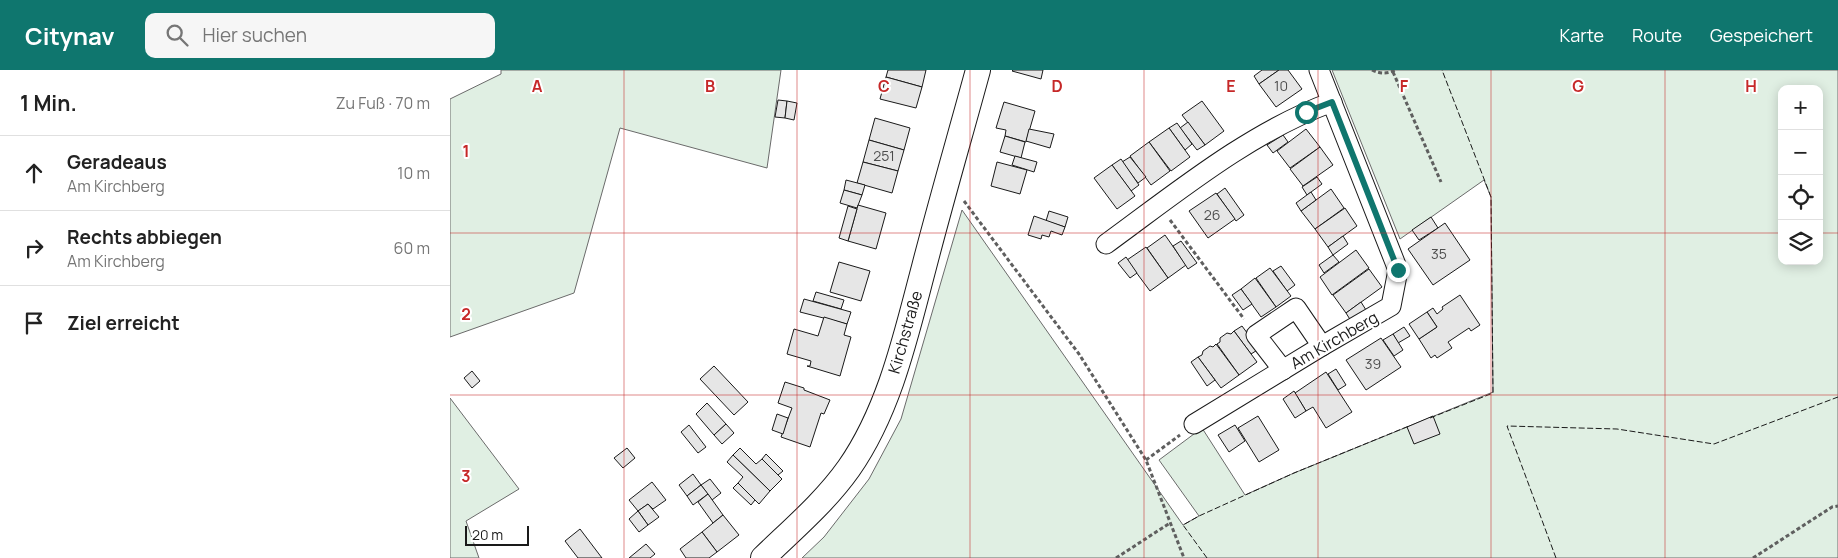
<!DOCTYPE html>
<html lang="de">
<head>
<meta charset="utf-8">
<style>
  :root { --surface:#fff; --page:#f6f6f6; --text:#222; --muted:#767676; --line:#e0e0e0; --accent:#0f766e }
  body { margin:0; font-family:Manrope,sans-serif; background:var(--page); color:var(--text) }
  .controls { position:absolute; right:15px; top:15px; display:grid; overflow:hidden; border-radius:10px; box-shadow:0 2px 12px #0003 }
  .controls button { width:45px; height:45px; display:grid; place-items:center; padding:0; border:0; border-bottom:1px solid var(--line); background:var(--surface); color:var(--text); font:25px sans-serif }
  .scale { position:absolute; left:15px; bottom:12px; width:64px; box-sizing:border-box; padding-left:5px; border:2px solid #1a1a1a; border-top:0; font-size:14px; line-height:18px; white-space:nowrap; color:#1a1a1a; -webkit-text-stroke:4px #fff; paint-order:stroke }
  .stop { position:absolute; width:15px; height:15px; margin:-11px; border:4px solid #0f766e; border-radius:50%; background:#fff }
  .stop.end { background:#0f766e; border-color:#fff; box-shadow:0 1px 5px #0008 }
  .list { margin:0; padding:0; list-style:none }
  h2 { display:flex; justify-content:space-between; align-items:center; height:65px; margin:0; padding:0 20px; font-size:21px }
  h2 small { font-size:16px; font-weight:400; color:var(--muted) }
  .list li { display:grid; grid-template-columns:32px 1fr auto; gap:15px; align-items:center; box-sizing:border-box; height:75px; padding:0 20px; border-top:1px solid var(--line) }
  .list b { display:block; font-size:19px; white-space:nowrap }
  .list p { margin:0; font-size:16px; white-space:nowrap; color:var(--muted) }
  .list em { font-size:16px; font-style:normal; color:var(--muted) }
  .icon { flex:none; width:28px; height:28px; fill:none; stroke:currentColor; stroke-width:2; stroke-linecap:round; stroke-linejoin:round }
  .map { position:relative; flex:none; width:1388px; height:488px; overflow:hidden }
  header { display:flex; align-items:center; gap:30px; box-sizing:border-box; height:70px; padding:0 25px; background:var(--accent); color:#fff }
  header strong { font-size:24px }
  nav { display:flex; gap:28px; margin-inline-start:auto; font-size:18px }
  .search { width:350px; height:45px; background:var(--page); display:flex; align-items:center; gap:12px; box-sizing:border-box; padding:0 18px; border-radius:10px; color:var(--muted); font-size:19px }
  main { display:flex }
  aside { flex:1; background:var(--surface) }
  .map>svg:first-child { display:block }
  .green { fill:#e0efe3; stroke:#6a6a6a; fill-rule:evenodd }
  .building { fill:#e6e6e6; stroke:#1a1a1a }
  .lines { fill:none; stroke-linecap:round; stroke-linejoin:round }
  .minor-casing { stroke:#1a1a1a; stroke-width:21 }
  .tertiary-casing { stroke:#1a1a1a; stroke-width:26 }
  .path { stroke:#5f5f5f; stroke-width:3; stroke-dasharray:4 2.5; stroke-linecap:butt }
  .minor { stroke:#fff; stroke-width:19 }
  .tertiary { stroke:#fff; stroke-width:24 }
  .fence { stroke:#1a1a1a; stroke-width:1; stroke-dasharray:6 2.5; stroke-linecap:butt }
  .route { stroke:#0f766e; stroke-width:6 }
  .grid { fill:none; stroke:#c62828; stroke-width:1; stroke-opacity:0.55 }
  .labels { text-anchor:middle; stroke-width:4; stroke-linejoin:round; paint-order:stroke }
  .number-label { font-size:14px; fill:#4d4d4d }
  .street-label { font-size:16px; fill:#1a1a1a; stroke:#fff }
  .grid-label { font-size:16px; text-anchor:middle; font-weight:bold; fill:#c62828; stroke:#fff; stroke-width:4; stroke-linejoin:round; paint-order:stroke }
</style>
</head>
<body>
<header>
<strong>Citynav</strong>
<div class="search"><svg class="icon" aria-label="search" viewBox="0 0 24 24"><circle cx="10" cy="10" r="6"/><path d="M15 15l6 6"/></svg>Hier suchen</div>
<nav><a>Karte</a><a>Route</a><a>Gespeichert</a></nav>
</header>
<main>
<aside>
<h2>1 Min.<small>Zu Fuß · 70 m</small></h2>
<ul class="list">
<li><svg class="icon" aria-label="ahead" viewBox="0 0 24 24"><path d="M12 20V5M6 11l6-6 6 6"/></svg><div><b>Geradeaus</b><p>Am Kirchberg</p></div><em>10 m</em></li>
<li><svg class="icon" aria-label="right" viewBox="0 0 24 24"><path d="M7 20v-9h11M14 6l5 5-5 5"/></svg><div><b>Rechts abbiegen</b><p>Am Kirchberg</p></div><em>60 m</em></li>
<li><svg class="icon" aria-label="arrive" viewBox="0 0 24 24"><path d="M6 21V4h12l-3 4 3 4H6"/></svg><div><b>Ziel erreicht</b></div></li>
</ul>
</aside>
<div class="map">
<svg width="1388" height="488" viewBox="0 0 1388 488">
  <rect width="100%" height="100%" fill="#fff"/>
  <!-- green -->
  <g class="green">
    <path d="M51,0H331L317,98L170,58L124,223L0,267V29L51,4Z"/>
    <path d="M882,0H1388V488H352L374,467L419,409L451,349L512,140L733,455L749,446L709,390L752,358L795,425L844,403L1043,322L1041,127L1034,110L950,169ZM1332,19H1369V191H1332Z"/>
    <path d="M0,328L69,419L16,451L29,488H0Z"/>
  </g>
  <!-- building -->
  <g class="building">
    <path d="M438,0H476L472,17L436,7Z"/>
    <path d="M563,0H593L591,9L562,1Z"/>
    <path d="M812,0H829L809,14L804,6Z"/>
    <path d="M829,0H838L852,19L826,37L809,14Z"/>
    <path d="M436,7L472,17L466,38L430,29Z"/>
    <path d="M328,30L337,31L335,48L325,47Z"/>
    <path d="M337,31L347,33L344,50L335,48Z"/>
    <path d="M752,31L774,61L755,75L732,45Z"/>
    <path d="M554,32L585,41L576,72L555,66L556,60L546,58Z"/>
    <path d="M425,48L460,58L454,80L419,70Z"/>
    <path d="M738,52L755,75L747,80L730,58Z"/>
    <path d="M727,53L742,74L735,80L719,58Z"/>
    <path d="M719,58L740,87L721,101L699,72Z"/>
    <path d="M579,59L604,64L600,78L576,71Z"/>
    <path d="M856,59L870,77L840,98L827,81Z"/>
    <path d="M833,65L838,72L823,83L817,75Z"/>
    <path d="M555,66L575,72L571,88L550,82Z"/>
    <path d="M419,70L454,80L448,101L413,92Z"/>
    <path d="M699,72L720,101L701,115L680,86Z"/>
    <path d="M870,77L883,95L853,116L840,99Z"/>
    <path d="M565,86L587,92L584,102L562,95Z"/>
    <path d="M680,87L696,107L688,113L672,92Z"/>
    <path d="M671,89L689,115L681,121L662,95Z"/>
    <path d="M413,92L448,101L442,123L407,113Z"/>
    <path d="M547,92L577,100L570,124L541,116Z"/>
    <path d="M662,95L685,126L667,139L644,108Z"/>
    <path d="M867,107L872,114L857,125L852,117Z"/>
    <path d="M396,110L415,115L412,125L394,120Z"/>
    <path d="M775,118L794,145L786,151L767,124Z"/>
    <path d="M881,119L894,138L865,159L851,141Z"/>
    <path d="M394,120L412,125L407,138L390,133Z"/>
    <path d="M861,122L866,130L851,141L846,133Z"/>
    <path d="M766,123L785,149L758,168L739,141Z"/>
    <path d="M408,135L436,143L426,179L398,171Z"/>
    <path d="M398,136L407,139L398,171L389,168Z"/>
    <path d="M895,138L907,156L878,177L865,159Z"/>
    <path d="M599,141L618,147L615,157L596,151Z"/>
    <path d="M584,146L615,157L612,165L601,161L599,167L592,165L591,169L578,165Z"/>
    <path d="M981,147L988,158L969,170L962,160Z"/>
    <path d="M995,153L1020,190L983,215L958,179Z"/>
    <path d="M715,165L736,195L718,208L697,178Z"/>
    <path d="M893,166L898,174L883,185L878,177Z"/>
    <path d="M731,171L747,193L738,199L723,176Z"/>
    <path d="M696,177L718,208L700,221L677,190Z"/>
    <path d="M906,180L919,198L882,225L870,207Z"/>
    <path d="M883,185L889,192L874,203L869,195Z"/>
    <path d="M676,187L687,203L680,208L668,193Z"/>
    <path d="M389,192L420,201L411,231L380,222Z"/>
    <path d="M831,196L845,215L837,221L823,201Z"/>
    <path d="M820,198L841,226L826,237L806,208Z"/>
    <path d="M919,199L932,217L896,243L883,225Z"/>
    <path d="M805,208L826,237L811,247L791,219Z"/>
    <path d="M791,219L802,234L793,240L782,225Z"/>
    <path d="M366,222L394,230L391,239L363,231Z"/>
    <path d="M1010,225L1030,255L1021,261L1019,258L998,272L1002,278L987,288L985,285L981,288L969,269L987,257L977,242L983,238L987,244L993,239L992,237Z"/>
    <path d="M354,229L401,242L397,254L350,242Z"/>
    <path d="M911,232L916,240L901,251L896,243Z"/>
    <path d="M977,242L987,257L969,269L959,254Z"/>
    <path d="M374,247L397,254L394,265L401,267L390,306L357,296H360L361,291L337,284L344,259L368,266Z"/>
    <path d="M792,256L809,279L801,284L784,261Z"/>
    <path d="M954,257L960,266L948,273L943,264Z"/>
    <path d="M784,261L807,292L789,305L767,274L770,272V268L777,263L781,264Z"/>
    <path d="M943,264L953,280L944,286L933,270Z"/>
    <path d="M931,268L951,297L916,320L896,290Z"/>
    <path d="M766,274L789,305L771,318L748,287L752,285L753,281L760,276L763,277Z"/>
    <path d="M748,287L765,310L757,316L741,292Z"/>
    <path d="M264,296L298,332L284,345L250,309Z"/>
    <path d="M886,299L896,315L888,320L878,304Z"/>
    <path d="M22,301L30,311L22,318L14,308Z"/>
    <path d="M876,302L902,342L876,358L863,337L856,341L845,323Z"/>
    <path d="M335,312L354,318V320L380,330L374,344L371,343L360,377L331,367L342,338L328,333Z"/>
    <path d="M844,321L856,341L845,348L833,329Z"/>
    <path d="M257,333L276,354L264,365L246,344Z"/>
    <path d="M327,344L338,348L333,364L322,360Z"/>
    <path d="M808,346L829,380L809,392L788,358Z"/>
    <path d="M983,346L990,364L964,374L957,357Z"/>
    <path d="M276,354L284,363L272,374L264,365Z"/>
    <path d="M239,355L256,377L248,383L231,362Z"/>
    <path d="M785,355L795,371L779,382L768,365Z"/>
    <path d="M177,378L185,388L173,398L164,388Z"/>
    <path d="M290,378L306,394L312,389L332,409L320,421L283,385Z"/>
    <path d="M316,384L333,401L328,405L312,389Z"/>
    <path d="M283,385L320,421L309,434L288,413L293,407L277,392Z"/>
    <path d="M243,404L251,415L237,426L229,415Z"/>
    <path d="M260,409L271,423L262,430L251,415Z"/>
    <path d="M202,412L216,430L203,439L198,434L188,441L179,430Z"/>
    <path d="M288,413L305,430L301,435L283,418Z"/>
    <path d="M251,415L258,424L243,435L237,426Z"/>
    <path d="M258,424L273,445L263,453L248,432Z"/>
    <path d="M198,434L209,447L198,455L188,441Z"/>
    <path d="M188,441L198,455L189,462L179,449Z"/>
    <path d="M273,445L289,465L267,482L252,462Z"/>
    <path d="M130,459L152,488H128L115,471Z"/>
    <path d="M252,462L267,482L259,488H236L230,479Z"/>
    <path d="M196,474L205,484L200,488H179Z"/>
  </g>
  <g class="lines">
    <!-- minor casing -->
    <g class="minor-casing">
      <g id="minor">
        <path d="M656,174C726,123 800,62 882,32"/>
        <path d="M833,300L806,265L846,238L872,276"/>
        <path d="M744,354L872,276L941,236L948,200L869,0"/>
      </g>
    </g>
    <!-- tertiary casing -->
    <g class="tertiary-casing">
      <path id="tertiary" d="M313,488C343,459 375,432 399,398C440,339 456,265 474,197C491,131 510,66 528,0"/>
    </g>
    <!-- path -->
    <g class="path">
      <path d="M922,0C930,4 938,4 945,0"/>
      <path d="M943,2L991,112"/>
      <path d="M514,131L629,284L696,390L734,488"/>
      <path d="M720,150L794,249"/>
      <path d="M696,390L730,365"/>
      <path d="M666,488L720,453"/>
      <path d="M1303,488L1382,437L1388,436"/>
    </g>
    <!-- minor -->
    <use href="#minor" class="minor"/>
    <!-- tertiary -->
    <use href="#tertiary" class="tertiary"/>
    <!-- fence -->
    <g class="fence">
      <path d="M980,348L1043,323L1041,127L992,0"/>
      <path d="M757,488L733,455L749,446L844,403L959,356"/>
      <path d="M1106,488L1057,356L1167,359L1264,374L1388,327"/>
    </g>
  </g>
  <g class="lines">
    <!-- route -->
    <path class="route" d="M856,42L882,32L948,200"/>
  </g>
  <!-- grid -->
  <path class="grid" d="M174,0V488M347,0V488M520,0V488M694,0V488M868,0V488M1041,0V488M1215,0V488M0,163H1332M1369,163H1388M0,325H1388"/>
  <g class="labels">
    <!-- number labels -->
    <g class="number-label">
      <text x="831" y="21">10</text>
      <text x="434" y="91">251</text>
      <text x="762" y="150">26</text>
      <text x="989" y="189">35</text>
      <text x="923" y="299">39</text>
    </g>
    <!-- street labels -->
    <g class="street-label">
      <text transform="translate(455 262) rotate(-74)" y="6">Kirchstraße</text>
      <text transform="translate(884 270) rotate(-30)" y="6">Am Kirchberg</text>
    </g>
  </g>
  <g class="grid-label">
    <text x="87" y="22">A</text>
    <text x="260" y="22">B</text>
    <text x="434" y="22">C</text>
    <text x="607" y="22">D</text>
    <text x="781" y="22">E</text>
    <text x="954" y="22">F</text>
    <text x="1128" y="22">G</text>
    <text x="1301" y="22">H</text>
    <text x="16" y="87">1</text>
    <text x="16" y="250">2</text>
    <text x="16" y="412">3</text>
  </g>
</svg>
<div class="controls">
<button>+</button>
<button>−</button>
<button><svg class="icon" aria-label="locate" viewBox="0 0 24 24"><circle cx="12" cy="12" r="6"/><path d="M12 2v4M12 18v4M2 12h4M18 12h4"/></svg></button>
<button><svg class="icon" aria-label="layers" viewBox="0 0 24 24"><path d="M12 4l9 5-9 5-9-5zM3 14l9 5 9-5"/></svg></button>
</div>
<div class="scale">20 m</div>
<div class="stop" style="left:856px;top:42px"></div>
<div class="stop end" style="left:948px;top:200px"></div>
</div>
</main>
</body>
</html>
